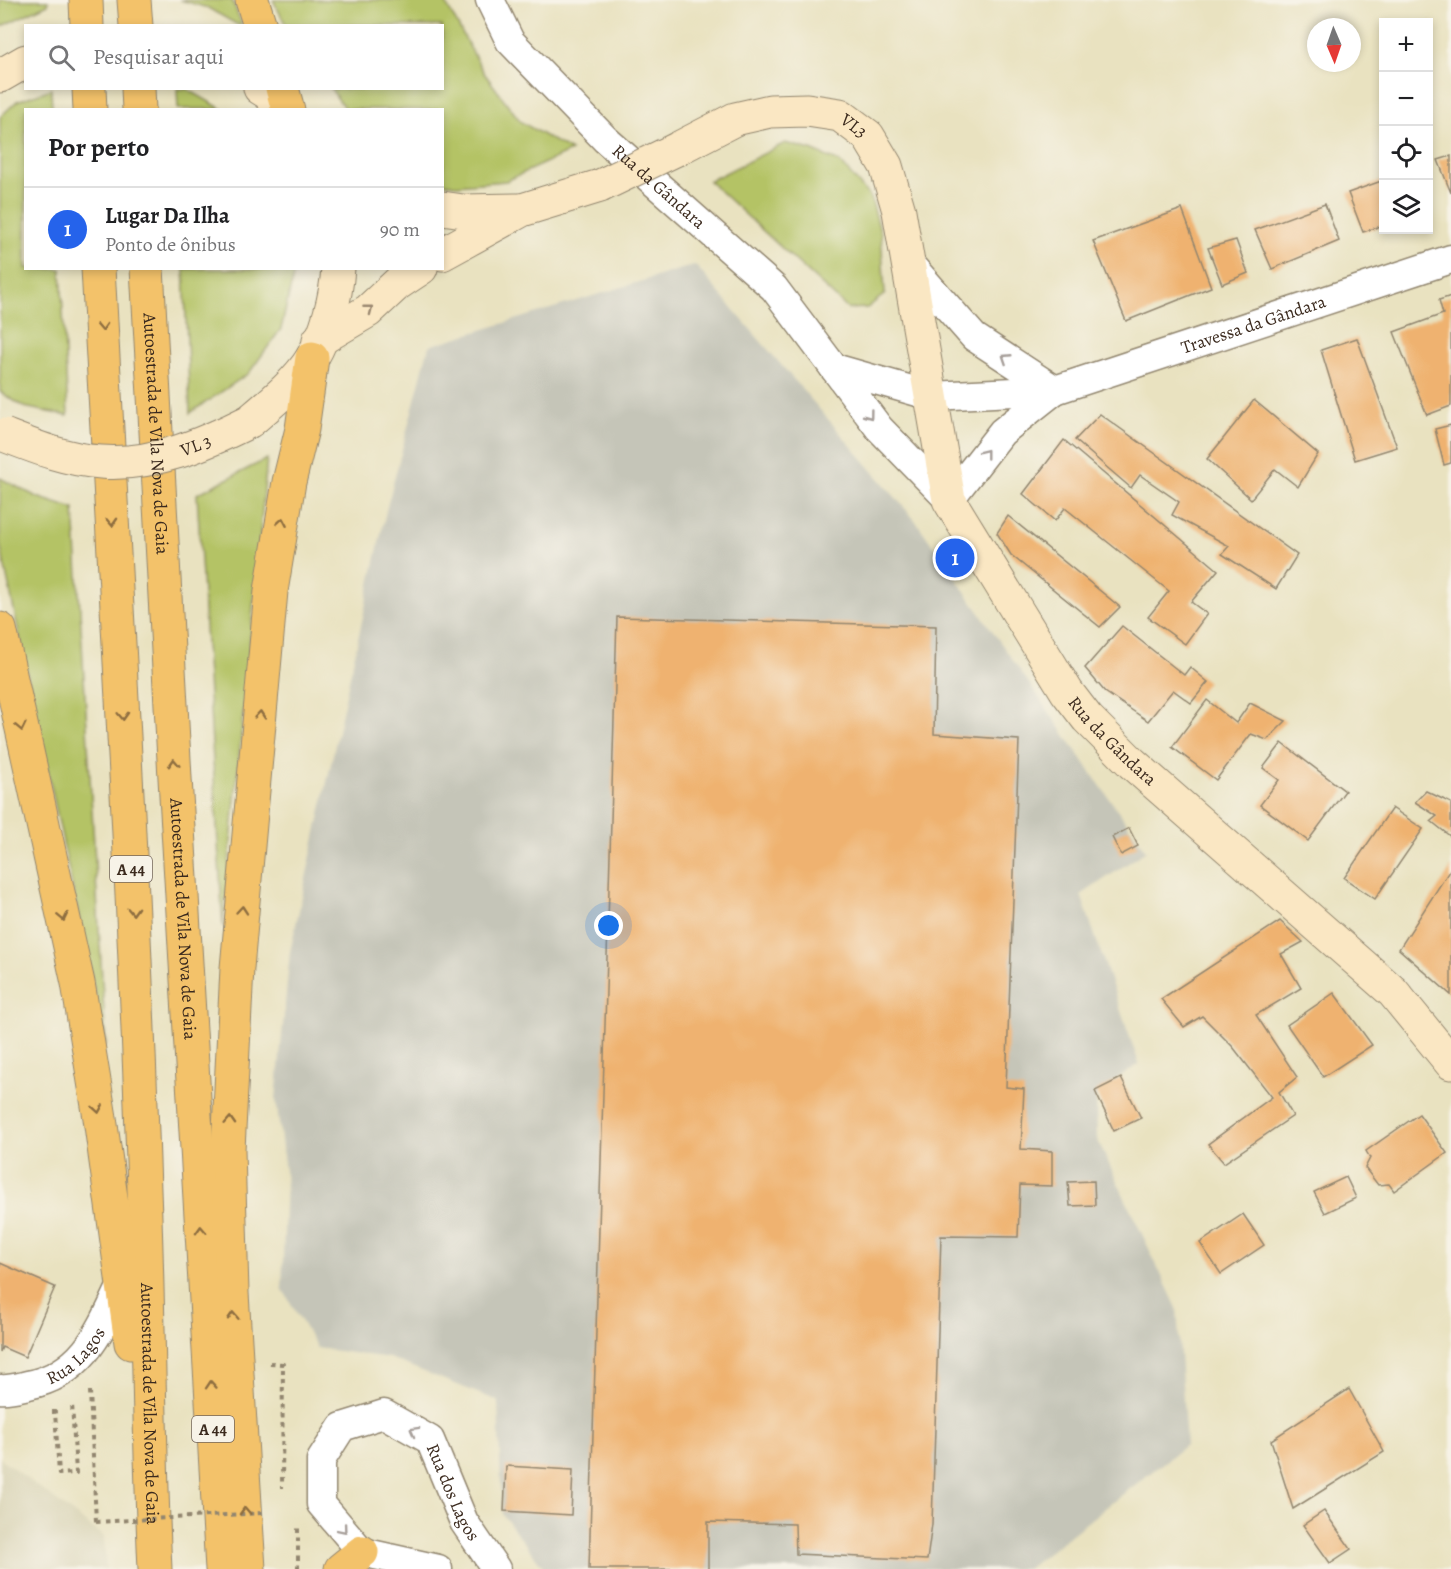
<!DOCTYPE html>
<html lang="pt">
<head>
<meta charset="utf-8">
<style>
  :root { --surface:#fff; --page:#f2f2f2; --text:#202124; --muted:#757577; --line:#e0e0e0; --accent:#2563eb }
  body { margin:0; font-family:Alegreya,serif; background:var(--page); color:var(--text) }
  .controls { position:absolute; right:18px; top:18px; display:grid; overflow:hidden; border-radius:0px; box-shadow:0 3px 9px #0003 }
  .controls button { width:54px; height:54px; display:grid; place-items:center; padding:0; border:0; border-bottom:2px solid var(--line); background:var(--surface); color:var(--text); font:30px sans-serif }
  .compass { position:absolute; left:1307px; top:18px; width:54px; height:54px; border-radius:50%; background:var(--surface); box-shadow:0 3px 9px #0003; rotate:178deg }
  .you { position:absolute; left:609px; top:926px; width:21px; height:21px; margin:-15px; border:4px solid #fff; border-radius:50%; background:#1a73e8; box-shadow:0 0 0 9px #1a73e833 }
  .badge { display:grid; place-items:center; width:39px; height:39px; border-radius:50%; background:var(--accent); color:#fff; font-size:20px; font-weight:700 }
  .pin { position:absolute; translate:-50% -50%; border:3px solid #fff; box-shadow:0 2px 6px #0006 }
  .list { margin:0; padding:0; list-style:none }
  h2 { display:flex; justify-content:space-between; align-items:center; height:78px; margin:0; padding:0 24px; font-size:26px }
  h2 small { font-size:20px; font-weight:400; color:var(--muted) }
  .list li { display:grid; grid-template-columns:39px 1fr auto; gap:18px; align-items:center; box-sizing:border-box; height:84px; padding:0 24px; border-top:2px solid var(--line) }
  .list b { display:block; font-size:22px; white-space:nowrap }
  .list p { margin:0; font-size:20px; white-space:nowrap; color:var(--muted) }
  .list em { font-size:20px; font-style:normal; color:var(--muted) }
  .icon { flex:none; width:33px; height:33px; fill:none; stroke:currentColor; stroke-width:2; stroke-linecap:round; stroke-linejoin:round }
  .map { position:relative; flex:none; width:1451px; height:1569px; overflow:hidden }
  .search { position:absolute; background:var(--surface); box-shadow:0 3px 9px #0003; left:24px; top:24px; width:420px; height:66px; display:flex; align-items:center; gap:15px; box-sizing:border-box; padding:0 21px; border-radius:0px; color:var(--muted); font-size:22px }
  .panel { position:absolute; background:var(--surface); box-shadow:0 3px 9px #0003; left:24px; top:108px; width:420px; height:162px; border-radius:0px }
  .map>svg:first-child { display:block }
  .built { fill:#d7d1b1 }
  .industrial { fill:#c5c5b8 }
  .green { fill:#b4c365; stroke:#787642; stroke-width:1.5 }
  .building { fill:#efb26f }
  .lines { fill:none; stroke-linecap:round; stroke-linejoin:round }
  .street-casing { stroke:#92866f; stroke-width:31 }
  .secondary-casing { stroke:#92866f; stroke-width:35 }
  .highway-casing { stroke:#92866f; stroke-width:35 }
  .path { stroke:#92866f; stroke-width:4; stroke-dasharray:4.5 4.5; stroke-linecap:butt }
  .street { stroke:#fff; stroke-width:28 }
  .secondary { stroke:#fae7c3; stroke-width:33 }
  .highway { stroke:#f3c26a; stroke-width:33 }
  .secondary-bridge-casing { stroke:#92866f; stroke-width:35; stroke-linecap:butt }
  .path-bridge { stroke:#92866f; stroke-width:4; stroke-dasharray:4.5 4.5; stroke-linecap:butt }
  .secondary-bridge { stroke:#fae7c3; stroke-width:33 }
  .oneway { stroke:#9a8870 }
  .oneway2 { stroke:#8e6e40 }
  .oneway3 { stroke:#a79f9a }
  .labels { text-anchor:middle; stroke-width:4.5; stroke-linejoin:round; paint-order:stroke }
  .shield { fill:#f7f3e8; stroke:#73665b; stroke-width:1.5 }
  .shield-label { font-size:16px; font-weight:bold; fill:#3b2a1e }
  .street-label { font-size:18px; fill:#3b2a1e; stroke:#f7f3e8 }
</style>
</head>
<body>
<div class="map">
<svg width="1451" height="1569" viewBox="0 0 1451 1569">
  <rect width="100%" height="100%" fill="#f7f3e8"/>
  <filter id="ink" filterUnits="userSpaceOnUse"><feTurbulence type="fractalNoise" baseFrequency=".0167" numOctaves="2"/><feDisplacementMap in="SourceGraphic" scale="12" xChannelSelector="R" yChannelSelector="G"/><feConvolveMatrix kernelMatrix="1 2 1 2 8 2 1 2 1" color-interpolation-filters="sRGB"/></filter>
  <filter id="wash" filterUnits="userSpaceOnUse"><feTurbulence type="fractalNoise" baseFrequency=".008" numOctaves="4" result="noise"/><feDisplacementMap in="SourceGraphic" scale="24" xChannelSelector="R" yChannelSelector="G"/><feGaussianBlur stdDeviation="1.35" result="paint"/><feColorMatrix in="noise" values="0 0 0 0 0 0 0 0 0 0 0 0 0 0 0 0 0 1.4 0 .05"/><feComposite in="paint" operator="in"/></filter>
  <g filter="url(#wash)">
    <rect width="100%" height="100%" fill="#e9e2c0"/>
    <!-- built -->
    <path class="built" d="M0,1458L104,1537L106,1569H0Z"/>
    <!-- industrial -->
    <path class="industrial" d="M695,265L915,520L1146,851L1081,895L1139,1064L1096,1093L1097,1139L1177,1308L1186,1445L1027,1569H545L502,1514L498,1401L389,1358L317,1348L282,1288L286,1179L276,1099L290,952L386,511L429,346Z"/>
    <!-- green -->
    <g class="green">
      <path d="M0,0H48V4L0,27Z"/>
      <path d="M180,0H232L242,25H238L208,8Z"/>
      <path d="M273,0H444L484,73L521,122L571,151L506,181L456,185L443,183L442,110L345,109L331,89L442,88V26L286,25Z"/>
      <path d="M51,89L52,109L26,110V268L61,269L68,416L24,407L0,392V117L17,101Z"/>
      <path d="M177,89H187L222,109H178Z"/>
      <path d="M785,143L811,150L840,162L871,198L881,234L885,294L867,308L848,309L709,181Z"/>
      <path d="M184,269H295L281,329L249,373L190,413Z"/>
      <path d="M267,459L223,927L197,494Z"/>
      <path d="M0,478L37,497L74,509L106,1046L0,544Z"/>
    </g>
    <g id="blocks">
      <!-- building -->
      <g class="building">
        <path d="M1451,156V193L1438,160Z"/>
        <path d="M1384,180V225L1363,232L1348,193Z"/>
        <path d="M1325,204L1339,241L1272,269L1255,230Z"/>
        <path d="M1182,209L1211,287L1126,321L1093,241Z"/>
        <path d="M1236,240L1248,273L1222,284L1208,248Z"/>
        <path d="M1451,296V406L1427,415L1394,332L1443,314L1439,300Z"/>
        <path d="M1357,338L1397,447L1355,460L1321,350Z"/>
        <path d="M1254,400L1318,454L1298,487L1275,469L1251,499L1207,459Z"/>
        <path d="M1100,414L1297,555L1276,589L1222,554L1229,546L1172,515L1179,502L1140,475L1131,488L1075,440Z"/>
        <path d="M1451,425V463L1444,465L1435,429Z"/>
        <path d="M1064,440L1218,570L1191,602L1207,614L1185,644L1148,617L1169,591L1065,508L1055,521L1023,494Z"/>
        <path d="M1008,516L1120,607L1100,627L1011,555L997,533Z"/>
        <path d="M617,617L936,626L934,734L1019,740L1006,1087L1024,1089L1021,1149L1052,1151V1186L1020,1185L1018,1237L941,1236L932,1524L927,1560L796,1554L795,1524L708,1522V1569H589Z"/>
        <path d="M1122,626L1184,675L1190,667L1208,682L1191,703L1173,690L1148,721L1105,692L1085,668Z"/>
        <path d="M1207,700L1236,723L1250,703L1286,721L1267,740L1251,734L1216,780L1172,747Z"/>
        <path d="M1282,743L1345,791L1308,841L1260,805L1279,780L1263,768Z"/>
        <path d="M1426,791L1451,803V837L1431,821L1437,816L1415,802Z"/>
        <path d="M1392,808L1423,829L1375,899L1344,878Z"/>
        <path d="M1129,828L1138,846L1121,855L1112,837Z"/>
        <path d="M1451,868V995L1399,949Z"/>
        <path d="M1280,921L1303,942L1281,954L1301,988L1256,1015L1297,1077L1279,1092L1293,1116L1224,1163L1208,1144L1272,1097L1233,1047L1202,1016L1184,1027L1161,999Z"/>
        <path d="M1334,993L1372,1045L1323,1077L1287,1025Z"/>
        <path d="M1121,1078L1141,1118L1114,1131L1095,1091Z"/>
        <path d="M1419,1114L1447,1153L1394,1191L1389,1184L1378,1185L1365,1168L1370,1158L1366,1151Z"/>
        <path d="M1346,1177L1356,1198L1325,1213L1314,1192Z"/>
        <path d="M1094,1181L1095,1205L1070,1206L1068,1182Z"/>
        <path d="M1243,1214L1264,1245L1221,1274L1200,1243Z"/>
        <path d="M0,1263L55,1287L25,1357L2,1347L0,1352Z"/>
        <path d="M1349,1389L1384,1452L1293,1509L1271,1440Z"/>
        <path d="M506,1466L573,1470L571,1515L504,1511Z"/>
        <path d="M1324,1511L1351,1549L1330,1563L1303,1525Z"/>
      </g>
    </g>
  </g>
  <g filter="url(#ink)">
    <use href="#blocks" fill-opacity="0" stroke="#92866f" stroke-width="1.5"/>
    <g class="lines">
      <!-- street casing -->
      <g class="street-casing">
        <g id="street">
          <path id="s1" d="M490,0L510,41L605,139L774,288L879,428L949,500L1002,432L1055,390"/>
          <path d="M908,262L974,337L1055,390"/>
          <path id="s2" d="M834,368L932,396L1055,390L1451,259"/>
          <path id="s3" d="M0,1389C9,1390 19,1387 28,1385C83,1374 100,1332 122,1285"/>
          <path id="s4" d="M438,1569L362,1552L321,1504V1460L342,1427L384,1414L430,1440L464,1522L496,1569"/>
        </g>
      </g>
      <!-- secondary casing -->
      <g class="secondary-casing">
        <g id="secondary">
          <path d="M0,76L26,61"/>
          <path d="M260,88L268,93L283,110"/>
          <path id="s5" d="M677,149L735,119L770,111L807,110L840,115L868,136L886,166L899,211L949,500L1067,692L1087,718L1132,763L1393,992L1451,1063"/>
          <path d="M442,208L463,211L517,210"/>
          <path d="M442,254L522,210L600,186"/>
          <path d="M319,340L368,311L397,284L421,268"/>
          <path d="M250,421C271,403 298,381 312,358C327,332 336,298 338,268"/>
        </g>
      </g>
      <!-- highway casing -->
      <g class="highway-casing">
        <g id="highway">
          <path d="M86,0L87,26"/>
          <path d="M134,0L136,26"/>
          <path d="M252,0L260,26"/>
          <path d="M89,88L90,110"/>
          <path d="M138,88L139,110"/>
          <path d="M282,88L288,110"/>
          <path id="s6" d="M98,268C115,576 134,882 144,1190C149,1316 149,1443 155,1569"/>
          <path id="s7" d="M147,268L175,778L222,1569"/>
          <path d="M0,629L78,983L100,1118L131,1343"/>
          <path d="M249,1569L232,1293L228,1150L237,968L271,591L289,482L302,429L312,358"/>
          <path d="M341,1569L362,1552"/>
        </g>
      </g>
      <!-- path -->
      <g class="path">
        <path d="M270,1363L283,1364L282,1488"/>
        <path d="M90,1391L96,1522"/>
        <path d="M52,1412H55L59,1474L76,1473L72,1403"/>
        <path d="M298,1569V1528"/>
      </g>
      <!-- street -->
      <use href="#street" class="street"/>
      <!-- secondary -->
      <use href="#secondary" class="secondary"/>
      <!-- highway -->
      <use href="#highway" class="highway"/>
      <!-- secondary-bridge casing -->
      <g class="secondary-bridge-casing">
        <g id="secondary-bridge">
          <path d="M600,186L677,149"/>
          <path id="s8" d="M4,435C35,447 67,460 101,462C154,466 204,444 250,421"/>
        </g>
      </g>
      <!-- path-bridge -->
      <path class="path-bridge" d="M96,1522L263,1513"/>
      <!-- secondary-bridge -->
      <use href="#secondary-bridge" class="secondary-bridge"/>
    </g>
    <!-- one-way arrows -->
    <defs><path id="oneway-chevron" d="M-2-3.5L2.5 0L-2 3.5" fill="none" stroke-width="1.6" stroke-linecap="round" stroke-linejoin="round" transform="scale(1.5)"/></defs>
    <use class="oneway" href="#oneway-chevron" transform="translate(369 309) rotate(-38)"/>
    <g class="oneway2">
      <use href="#oneway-chevron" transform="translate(102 327) rotate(87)"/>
      <use href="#oneway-chevron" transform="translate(112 522) rotate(87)"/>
      <use href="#oneway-chevron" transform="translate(282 522) rotate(-80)"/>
      <use href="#oneway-chevron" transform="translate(260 715) rotate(-85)"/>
      <use href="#oneway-chevron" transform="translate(123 716) rotate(87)"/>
      <use href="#oneway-chevron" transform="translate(21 727) rotate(78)"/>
      <use href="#oneway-chevron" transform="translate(174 763) rotate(-93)"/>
      <use href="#oneway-chevron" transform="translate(242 910) rotate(-85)"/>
      <use href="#oneway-chevron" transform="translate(133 911) rotate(88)"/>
      <use href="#oneway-chevron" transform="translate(63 917) rotate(78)"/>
      <use href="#oneway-chevron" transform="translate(98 1109) rotate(81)"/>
      <use href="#oneway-chevron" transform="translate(230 1121) rotate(-87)"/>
      <use href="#oneway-chevron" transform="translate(201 1230) rotate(-93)"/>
      <use href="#oneway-chevron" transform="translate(233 1316) rotate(-93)"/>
      <use href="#oneway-chevron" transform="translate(211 1385) rotate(-94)"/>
      <use href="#oneway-chevron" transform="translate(245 1511) rotate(-93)"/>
    </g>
    <g class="oneway3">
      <use href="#oneway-chevron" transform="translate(1006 358) rotate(-147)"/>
      <use href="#oneway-chevron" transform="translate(869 415) rotate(53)"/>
      <use href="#oneway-chevron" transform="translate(985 453) rotate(-52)"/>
      <use href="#oneway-chevron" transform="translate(414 1431) rotate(-151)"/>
      <use href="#oneway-chevron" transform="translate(343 1529) rotate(50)"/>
    </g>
  </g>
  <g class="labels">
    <!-- shield labels -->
    <g class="shield">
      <rect x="110" y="856" width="42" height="26" rx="4.5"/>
      <rect x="192" y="1416" width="42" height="26" rx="4.5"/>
    </g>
    <g class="shield-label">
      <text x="131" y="875">A 44</text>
      <text x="213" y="1435">A 44</text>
    </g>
    <!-- street labels -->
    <g class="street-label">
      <text dy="6" stroke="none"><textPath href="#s5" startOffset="189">VL3</textPath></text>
      <text dy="6" stroke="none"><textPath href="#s1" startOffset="254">Rua da Gândara</textPath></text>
      <text dy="6" stroke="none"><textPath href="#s2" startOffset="434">Travessa da Gândara</textPath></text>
      <text dy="6" stroke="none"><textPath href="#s7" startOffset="166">Autoestrada de Vila Nova de Gaia</textPath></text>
      <text dy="6" stroke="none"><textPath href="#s8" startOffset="198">VL 3</textPath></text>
      <text dy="6" stroke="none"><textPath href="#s5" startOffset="874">Rua da Gândara</textPath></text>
      <text dy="6" stroke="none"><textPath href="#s7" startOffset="652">Autoestrada de Vila Nova de Gaia</textPath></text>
      <text dy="6" stroke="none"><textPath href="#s3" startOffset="86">Rua Lagos</textPath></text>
      <text dy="6" stroke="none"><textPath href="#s6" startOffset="1137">Autoestrada de Vila Nova de Gaia</textPath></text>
      <text dy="6" stroke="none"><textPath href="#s4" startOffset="378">Rua dos Lagos</textPath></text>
    </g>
  </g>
</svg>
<div class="controls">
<button>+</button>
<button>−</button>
<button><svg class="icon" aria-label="locate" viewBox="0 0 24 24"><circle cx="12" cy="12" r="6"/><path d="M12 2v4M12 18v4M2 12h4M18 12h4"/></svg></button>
<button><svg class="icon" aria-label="layers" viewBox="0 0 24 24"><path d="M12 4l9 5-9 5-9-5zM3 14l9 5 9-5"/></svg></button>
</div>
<svg class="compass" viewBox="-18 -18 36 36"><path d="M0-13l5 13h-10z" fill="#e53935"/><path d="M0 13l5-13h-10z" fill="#757577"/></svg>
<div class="you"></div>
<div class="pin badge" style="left:955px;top:558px">1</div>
<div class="search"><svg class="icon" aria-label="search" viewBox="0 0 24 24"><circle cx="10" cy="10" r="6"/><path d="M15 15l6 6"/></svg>Pesquisar aqui</div>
<section class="panel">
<h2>Por perto<small></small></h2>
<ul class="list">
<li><span class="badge">1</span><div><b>Lugar Da Ilha</b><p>Ponto de ônibus</p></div><em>90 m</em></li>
</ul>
</section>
</div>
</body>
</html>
